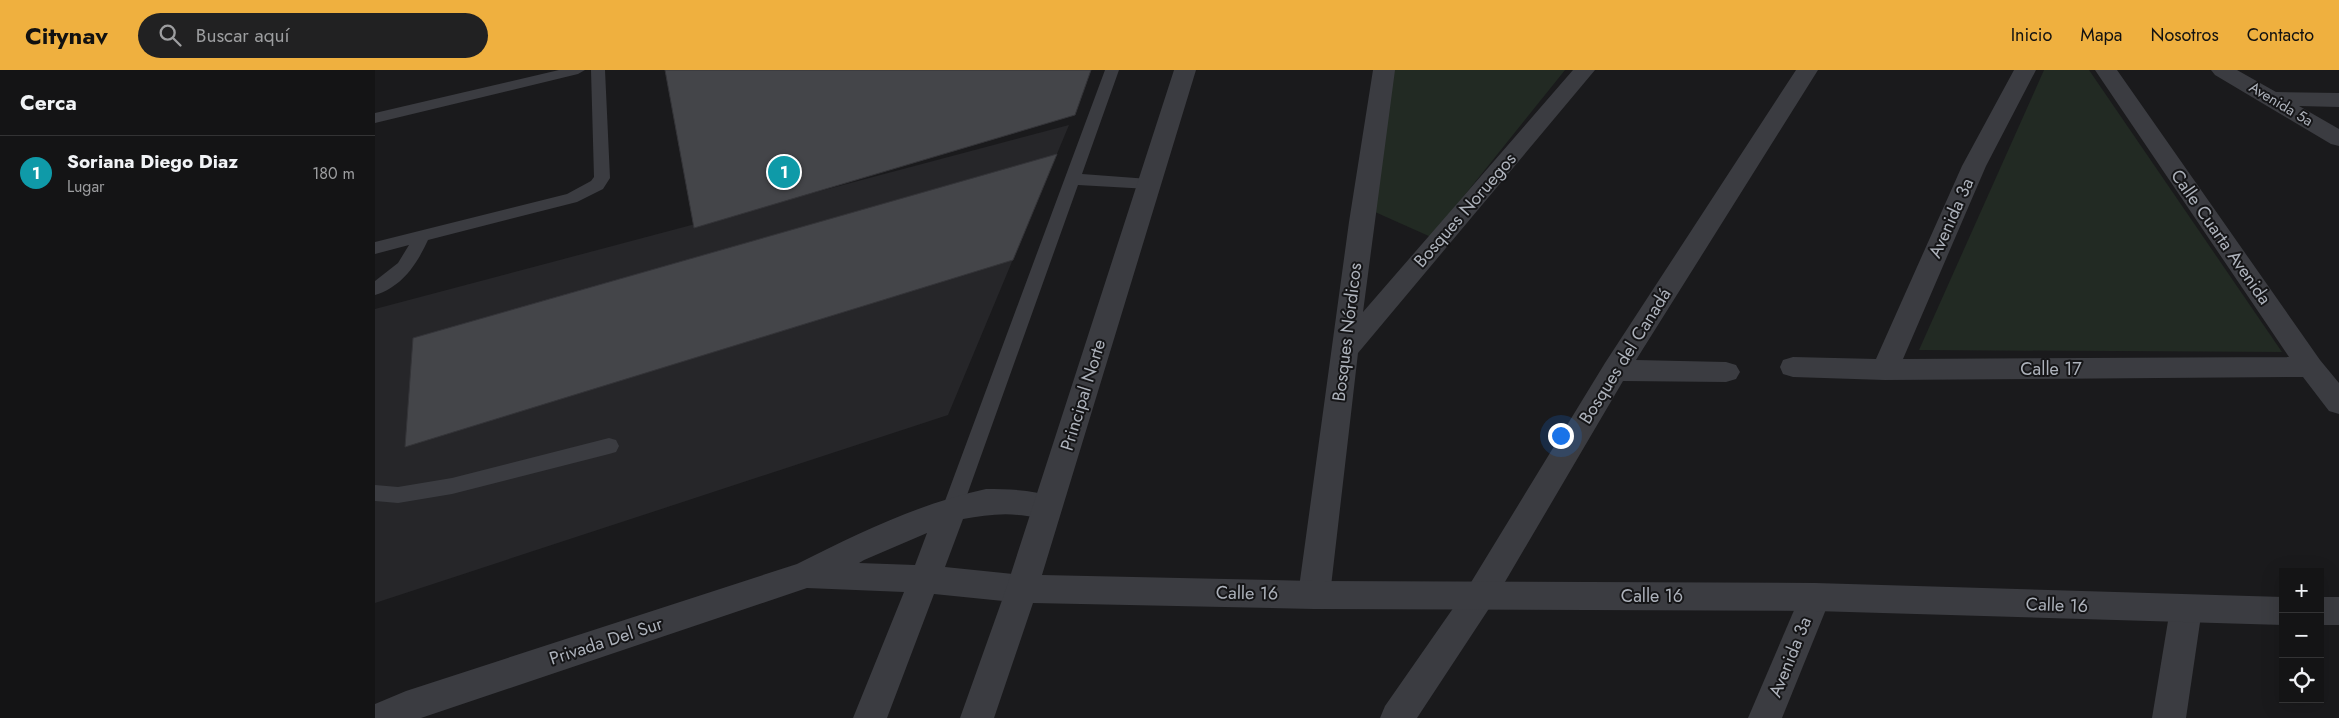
<!DOCTYPE html>
<html lang="es">
<head>
<meta charset="utf-8">
<style>
  :root { --surface:#141415; --page:#212122; --text:#f1f3f6; --muted:#9d9ea0; --line:#333334; --accent:#efb03f }
  body { margin:0; font-family:Jost,sans-serif; background:var(--page); color:var(--text) }
  .controls { position:absolute; right:15px; bottom:15px; display:grid; overflow:hidden; border-radius:0px; box-shadow:0 5px 20px #0002 }
  .controls button { width:45px; height:45px; display:grid; place-items:center; padding:0; border:0; border-bottom:1px solid var(--line); background:var(--surface); color:var(--text); font:25px sans-serif }
  .you { position:absolute; left:1185px; top:365px; width:18px; height:18px; margin:-12px; border:4px solid #fff; border-radius:50%; background:#1a73e8; box-shadow:0 0 0 8px #1a73e833 }
  .badge { display:grid; place-items:center; width:32px; height:32px; border-radius:50%; background:var(--accent); color:#fff; font-size:16px; font-weight:700 }
  .pin { position:absolute; translate:-50% -50%; border:2px solid #fff; box-shadow:0 1px 5px #0006 }
  .list { margin:0; padding:0; list-style:none }
  h2 { display:flex; justify-content:space-between; align-items:center; height:65px; margin:0; padding:0 20px; font-size:21px }
  h2 small { font-size:16px; font-weight:400; color:var(--muted) }
  .list li { display:grid; grid-template-columns:32px 1fr auto; gap:15px; align-items:center; box-sizing:border-box; height:75px; padding:0 20px; border-top:1px solid var(--line) }
  .list b { display:block; font-size:19px; white-space:nowrap }
  .list p { margin:0; font-size:16px; white-space:nowrap; color:var(--muted) }
  .list em { font-size:16px; font-style:normal; color:var(--muted) }
  .icon { flex:none; width:28px; height:28px; fill:none; stroke:currentColor; stroke-width:2; stroke-linecap:round; stroke-linejoin:round }
  .map { position:relative; flex:none; width:1964px; height:648px; overflow:hidden }
  header { display:flex; align-items:center; gap:30px; box-sizing:border-box; height:70px; padding:0 25px; background:var(--accent); color:#111 }
  header strong { font-size:24px }
  nav { display:flex; gap:28px; margin-inline-start:auto; font-size:18px }
  .search { width:350px; height:45px; background:var(--page); display:flex; align-items:center; gap:12px; box-sizing:border-box; padding:0 18px; border-radius:28px; color:var(--muted); font-size:19px }
  main { display:flex }
  aside { flex:1; background:var(--surface) }
  .map>svg:first-child { display:block }
  .built { fill:#262629 }
  .green { fill:#222a23 }
  .building { fill:#444549; stroke:#343438 }
  .lines { fill:none; stroke-linecap:round; stroke-linejoin:round }
  .service { fill:#3b3c41; fill-rule:evenodd }
  .minor { fill:#3b3c41; fill-rule:evenodd }
  .tertiary { fill:#3b3c41; fill-rule:evenodd }
  .labels { text-anchor:middle; stroke-width:4; stroke-linejoin:round; paint-order:stroke }
  .far-street-label { font-size:15px; fill:#adb2bb; stroke:#151517 }
  .street-label { font-size:18px; fill:#adb2bb; stroke:#151517 }
</style>
</head>
<body>
<header>
<strong>Citynav</strong>
<div class="search"><svg class="icon" aria-label="search" viewBox="0 0 24 24"><circle cx="10" cy="10" r="6"/><path d="M15 15l6 6"/></svg>Buscar aquí</div>
<nav><a>Inicio</a><a>Mapa</a><a>Nosotros</a><a>Contacto</a></nav>
</header>
<main>
<aside>
<h2>Cerca<small></small></h2>
<ul class="list">
<li><span class="badge" style="background:#0f9aa8">1</span><div><b>Soriana Diego Diaz</b><p>Lugar</p></div><em>180 m</em></li>
</ul>
</aside>
<div class="map">
<svg width="1964" height="648" viewBox="0 0 1964 648">
  <rect width="100%" height="100%" fill="#1a1a1c"/>
  <!-- built -->
  <path class="built" d="M694,55L573,345L0,533V239Z"/>
  <!-- green -->
  <g class="green">
    <path d="M1019,0H1190L1056,167L1000,142Z"/>
    <path d="M1669,0H1714L1907,282L1544,280Z"/>
  </g>
  <!-- building -->
  <g class="building">
    <path d="M290,0H716L700,45L319,158Z"/>
    <path d="M682,84L638,190L30,377L38,268Z"/>
  </g>
  <g class="lines">
    <!-- service -->
    <g class="service">
      <path d="M184,0H210L203,4L0,53V43Z"/>
      <path d="M216,0H230L235,108L228,119L202,132L53,170C42,194 27,217 0,225V211L23,193L34,175L0,184V172L192,124L216,111L219,107Z"/>
      <path d="M730,0H744L707,104L774,109L780,110L782,114L780,118L774,119L703,115L587,439L584,445L577,448L570,445L567,439Z"/>
      <path d="M234,368L241,370L244,376L241,382L234,384L77,424L23,433L0,431V415L23,417L77,408Z"/>
    </g>
    <!-- minor -->
    <g class="minor">
      <path d="M998,0H1020L988,242L1198,0H1220L983,283L955,525L950,535L939,539L928,535L923,525L974,152Z"/>
      <path d="M1421,0H1443L1261,290L1351,292L1361,295L1365,302L1361,309L1351,312L1248,311L1117,534L1042,648H1005L1010,636L1095,514L1230,293Z"/>
      <path d="M1639,0H1661L1611,96L1528,289L1914,287L1720,0H1742L1945,290L1964,313V344L1954,341L1928,307L1510,310L1418,307L1408,304L1405,297L1408,290L1418,287L1501,289L1587,96Z"/>
      <path d="M1836,0H1862L1901,22L1964,23V37L1924,36L1964,59V76L1956,74L1840,5Z"/>
      <path d="M611,419C636,419 659,420 683,428L687,437L683,446C668,451 658,446 643,445C625,443 606,446 588,449L570,497L647,505L658,509L663,519L658,529L647,533L559,524L512,648H478L529,522L432,518L46,648H0V634L31,621L422,494C482,464 545,433 611,419ZM552,463L540,495L484,493L489,490Z"/>
      <path d="M1440,513L1451,517L1456,527L1407,648H1373L1429,517Z"/>
      <path d="M1811,525L1822,529L1827,539L1811,648H1777L1795,539L1800,529Z"/>
    </g>
    <!-- tertiary -->
    <g class="tertiary">
      <path d="M799,0H821L667,505L939,511L1440,513L1908,527V555L1440,541L939,539L658,533L619,648H585L631,519Z"/>
      <rect x="1945" y="527" width="19" height="28"/>
    </g>
  </g>
  <g class="labels">
    <!-- far-street labels -->
    <g class="far-street-label">
      <text transform="translate(1906 34) rotate(31)" y="5">Avenida 5a</text>
    </g>
    <!-- street labels -->
    <g class="street-label">
      <text transform="translate(1090 140) rotate(-49)" y="6">Bosques Noruegos</text>
      <text transform="translate(1576 148) rotate(-66)" y="6">Avenida 3a</text>
      <text transform="translate(1846 167) rotate(55)" y="6">Calle Cuarta Avenida</text>
      <text transform="translate(972 262) rotate(-83)" y="6">Bosques Nórdicos</text>
      <text transform="translate(1250 286) rotate(-58)" y="6">Bosques del Canadá</text>
      <text x="1676" y="305">Calle 17</text>
      <text transform="translate(708 325) rotate(-73)" y="6">Principal Norte</text>
      <text transform="translate(872 523) rotate(1)" y="6">Calle 16</text>
      <text x="1277" y="532">Calle 16</text>
      <text transform="translate(1682 535) rotate(2)" y="6">Calle 16</text>
      <text transform="translate(231 571) rotate(-18)" y="6">Privada Del Sur</text>
      <text transform="translate(1415 587) rotate(-68)" y="6">Avenida 3a</text>
    </g>
  </g>
</svg>
<div class="controls">
<button>+</button>
<button>−</button>
<button><svg class="icon" aria-label="locate" viewBox="0 0 24 24"><circle cx="12" cy="12" r="6"/><path d="M12 2v4M12 18v4M2 12h4M18 12h4"/></svg></button>
</div>
<div class="you"></div>
<div class="pin badge" style="left:409px;top:102px;background:#0f9aa8">1</div>
</div>
</main>
</body>
</html>
